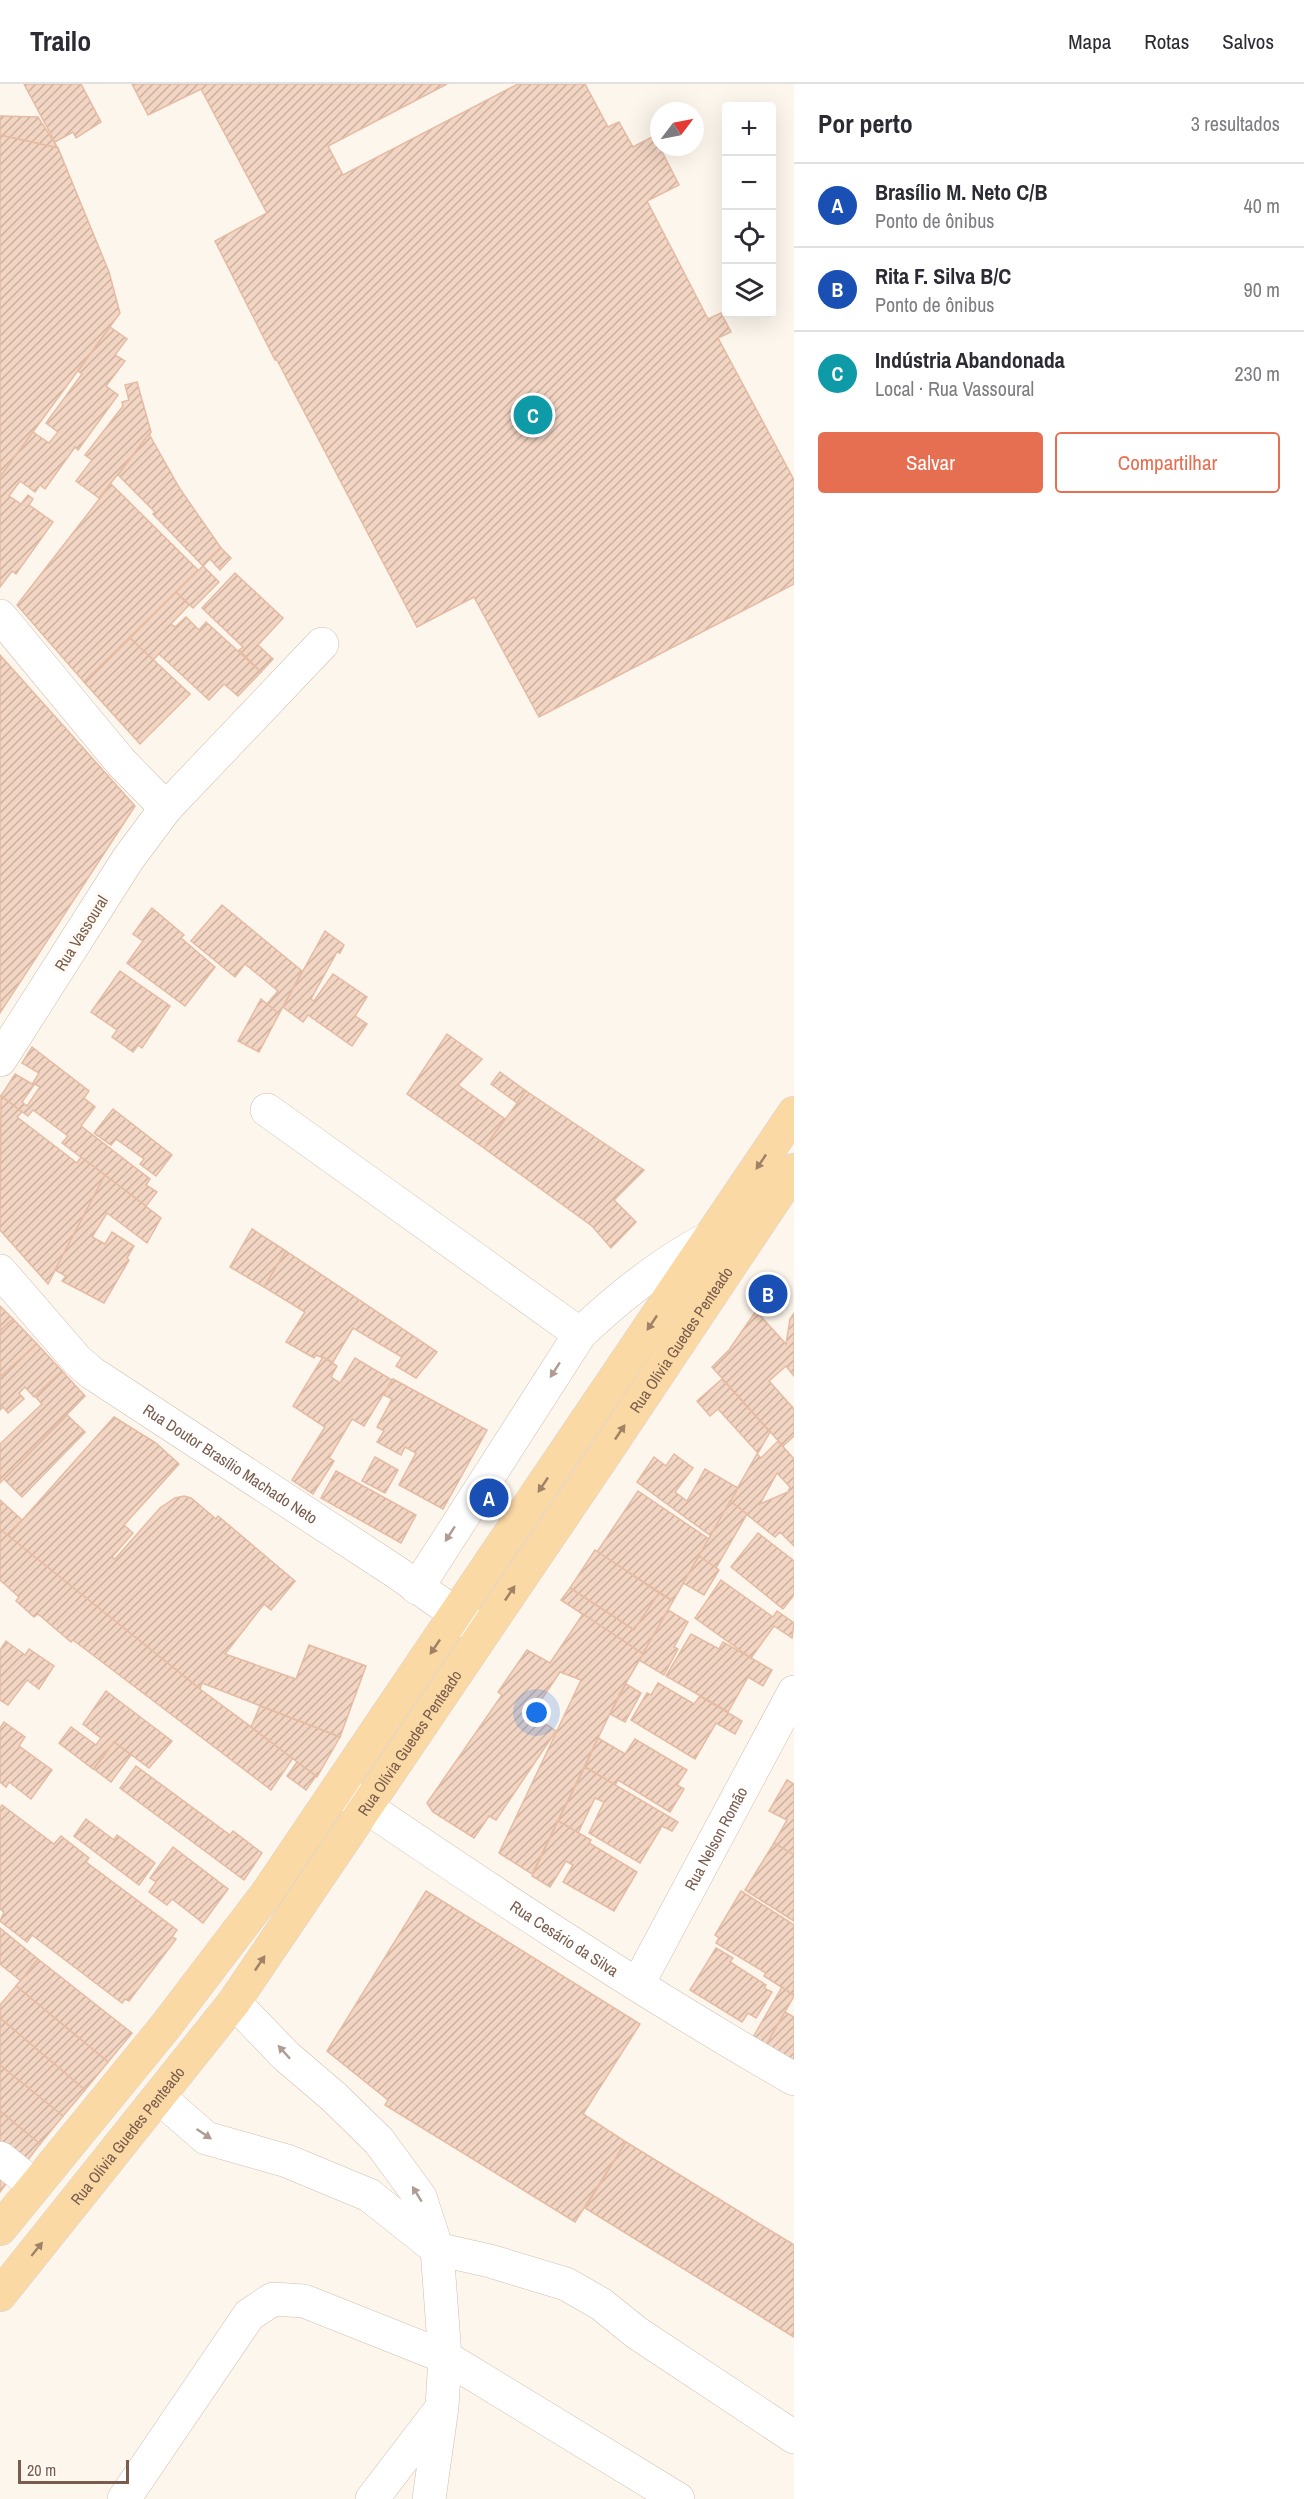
<!DOCTYPE html>
<html lang="pt">
<head>
<meta charset="utf-8">
<style>
  :root { --surface:#fff; --page:#f7f7f7; --text:#2b2b33; --muted:#7c7c81; --line:#e1e1e2; --accent:#e76f51 }
  body { margin:0; font-family:"Archivo Narrow",sans-serif; background:var(--page); color:var(--text) }
  .controls { position:absolute; right:18px; top:18px; display:grid; overflow:hidden; border-radius:6px; box-shadow:0 6px 24px #0002 }
  .controls button { width:54px; height:54px; display:grid; place-items:center; padding:0; border:0; border-bottom:2px solid var(--line); background:var(--surface); color:var(--text); font:30px sans-serif }
  .compass { position:absolute; left:650px; top:18px; width:54px; height:54px; border-radius:50%; background:var(--surface); box-shadow:0 6px 24px #0002; rotate:58deg }
  .scale { position:absolute; left:18px; bottom:15px; width:111px; box-sizing:border-box; padding-left:6px; border:3px solid #7a5c4d; border-top:0; font-size:16px; line-height:21px; white-space:nowrap; color:#7a5c4d; -webkit-text-stroke:4px #fffaf3; paint-order:stroke }
  .you { position:absolute; left:537px; top:1629px; width:21px; height:21px; margin:-15px; border:4px solid #fff; border-radius:50%; background:#1a73e8; box-shadow:0 0 0 9px #1a73e833 }
  .badge { display:grid; place-items:center; width:39px; height:39px; border-radius:50%; background:var(--accent); color:#fff; font-size:20px; font-weight:700 }
  .pin { position:absolute; translate:-50% -50%; border:3px solid #fff; box-shadow:0 2px 6px #0006 }
  .list { margin:0; padding:0; list-style:none }
  h2 { display:flex; justify-content:space-between; align-items:center; height:78px; margin:0; padding:0 24px; font-size:26px }
  h2 small { font-size:20px; font-weight:400; color:var(--muted) }
  .list li { display:grid; grid-template-columns:39px 1fr auto; gap:18px; align-items:center; box-sizing:border-box; height:84px; padding:0 24px; border-top:2px solid var(--line) }
  .list b { display:block; font-size:22px; white-space:nowrap }
  .list p { margin:0; font-size:20px; white-space:nowrap; color:var(--muted) }
  .list em { font-size:20px; font-style:normal; color:var(--muted) }
  .actions { display:flex; gap:12px; padding:18px 24px }
  .actions a { flex:1; padding:14px 0; border:2px solid var(--accent); border-radius:6px; text-align:center; font-size:21px; color:var(--accent) }
  .actions .main { background:var(--accent); color:#fff }
  .icon { flex:none; width:33px; height:33px; fill:none; stroke:currentColor; stroke-width:2; stroke-linecap:round; stroke-linejoin:round }
  .map { position:relative; flex:none; width:794px; height:2415px; overflow:hidden }
  header { display:flex; align-items:center; gap:36px; box-sizing:border-box; height:84px; padding:0 30px; background:var(--surface); border-bottom:2px solid var(--line) }
  header strong { font-size:28px }
  nav { display:flex; gap:33px; margin-inline-start:auto; font-size:21px }
  main { display:flex }
  aside { flex:1; background:var(--surface) }
  .map>svg:first-child { display:block }
  .building { fill:url(#building-hatch); stroke:#e6bba3; stroke-width:1.5; fill-rule:evenodd }
  .lines { fill:none; stroke-linecap:round; stroke-linejoin:round }
  .minor-casing { stroke:#d1beb0; stroke-width:34 }
  .major-casing { stroke:#dad1cd; stroke-width:34 }
  .minor { stroke:#fff; stroke-width:33 }
  .major { stroke:#fbd9a5; stroke-width:33 }
  .oneway { fill:#a18267 }
  .oneway2 { fill:#af9d94 }
  .labels { text-anchor:middle; stroke-width:6; stroke-linejoin:round; paint-order:stroke }
  .street-label { font-size:16px; fill:#7a5c4d; stroke:#fffaf3 }
</style>
</head>
<body>
<header>
<strong>Trailo</strong>
<nav><a>Mapa</a><a>Rotas</a><a>Salvos</a></nav>
</header>
<main>
<div class="map">
<svg width="794" height="2415" viewBox="0 0 794 2415">
  <defs>
    <pattern id="building-hatch" width="6" height="6" patternUnits="userSpaceOnUse" patternTransform="scale(1.5)"><rect width="6" height="6" fill="#f3d5c3"/><path d="M-1 1l2-2M0 6l6-6M5 7l2-2" fill="none" stroke="#cab0a1"/></pattern>
  </defs>
  <rect width="100%" height="100%" fill="#fdf6ec"/>
  <!-- building -->
  <g class="building">
    <path d="M24,0H81L101,38L76,54L73,48L55,58Z"/>
    <path d="M132,0H447L328,62L343,91L518,0H585L608,43L619,38L633,63L654,52L679,101L647,117L708,235L721,229L731,248L718,254L794,396V500L539,633L474,513L417,543L277,276H275L215,157L267,129L201,5L148,31Z"/>
    <path d="M0,32L38,33L58,64L0,51Z"/>
    <path d="M0,51L58,64L109,188L120,229L0,393Z"/>
    <path d="M110,243L127,255L115,271L125,277L106,302L118,311L78,366L75,363L45,405L40,401L35,408L20,397L9,412L21,420L28,411L33,415L29,421L53,438L16,490L12,487L0,503V393L33,348L49,359L58,348L46,339L82,290L78,287Z"/>
    <path d="M137,298L151,348L99,414L76,397L92,376L85,371L123,322L122,318L129,316L125,301Z"/>
    <path d="M149,350L180,405L221,464L203,482L153,430L155,428L118,391Z"/>
    <path d="M111,400L198,486L84,598L17,521Z"/>
    <path d="M221,464L231,474L220,486L210,475Z"/>
    <path d="M203,482L219,498L193,524L176,508Z"/>
    <path d="M235,489L283,534L258,561L273,575L261,588L239,566L243,563L202,524Z"/>
    <path d="M176,508L189,521L171,540L175,543L186,533L199,546L206,538L261,588L238,612L224,600L209,616L159,570L153,576L130,554Z"/>
    <path d="M130,554L190,610L140,660L84,598Z"/>
    <path d="M0,571L135,722L0,929Z"/>
    <path d="M222,821L302,887L279,930L267,920L278,907L245,880L235,893L191,857Z"/>
    <path d="M152,824L184,851L181,854L215,883L185,922L127,879L143,857L133,850Z"/>
    <path d="M325,847L344,861L340,869L337,868L311,915L314,917L333,890L367,913L355,932L367,940L352,962L308,931L303,938L283,923Z"/>
    <path d="M120,887L170,922L142,964L138,961L133,968L112,953L117,946L91,928Z"/>
    <path d="M261,915L279,930L259,968L238,957Z"/>
    <path d="M447,950L482,975L458,1001L505,1035L484,1064L407,1010Z"/>
    <path d="M32,963L89,1007L84,1014L95,1023L81,1042L150,1095L146,1101L157,1108L146,1122L62,1059L68,1052L33,1026L28,1032L1,1012L15,990L34,1001L22,1018L27,1022L40,1003L33,999L39,989L22,979Z"/>
    <path d="M500,988L526,1007L517,1019L491,1000Z"/>
    <path d="M526,1007L644,1086L614,1116L636,1138L611,1164L592,1142L484,1064Z"/>
    <path d="M1,1012L22,1028L17,1033L77,1079L81,1073L105,1091L48,1200L0,1146Z"/>
    <path d="M113,1025L172,1071L156,1092L140,1080L144,1075L116,1055L111,1061L94,1049Z"/>
    <path d="M105,1091L161,1134L147,1159L107,1129L92,1153L105,1160L112,1148L134,1162L127,1174L129,1176L104,1219L62,1197L66,1192L55,1186Z"/>
    <path d="M252,1145L286,1167L264,1203L230,1183Z"/>
    <path d="M286,1167L437,1268L416,1294L396,1282L402,1273L353,1244L333,1278L316,1271L314,1274L286,1258L305,1228L264,1203Z"/>
    <path d="M0,1222L13,1235L0,1247Z"/>
    <path d="M756,1227L786,1260L790,1235L794,1229V1292L786,1282L769,1297L794,1325V1352L783,1362L712,1283L729,1266Z"/>
    <path d="M13,1235L37,1260L0,1293V1247Z"/>
    <path d="M37,1260L62,1287L34,1313L25,1303L19,1309L24,1315L8,1329L3,1323L0,1326V1293Z"/>
    <path d="M323,1273L337,1282L331,1293L340,1299L355,1274L392,1296L364,1342L352,1335L329,1374L334,1377L313,1410L292,1396L325,1343L293,1322Z"/>
    <path d="M62,1287L85,1312L0,1399V1360L42,1320L35,1312Z"/>
    <path d="M393,1295L487,1346L443,1425L399,1401L416,1369L405,1363L401,1371L377,1358L384,1347L377,1343L392,1315L384,1311Z"/>
    <path d="M722,1295L770,1348L758,1369L718,1325L710,1332L697,1317Z"/>
    <path d="M67,1331L85,1348L22,1413L4,1395Z"/>
    <path d="M114,1333L156,1359L179,1380L124,1441L133,1449L112,1473L115,1475L160,1424L175,1414L184,1412L191,1414L216,1435L218,1432L295,1497L271,1526L264,1520L225,1570L296,1595L309,1561L366,1582L340,1653L202,1599L200,1605L8,1452Z"/>
    <path d="M778,1357L794,1375V1462L780,1448L775,1453L730,1417L757,1370L761,1374ZM777,1389L790,1403L788,1408L760,1420Z"/>
    <path d="M674,1370L693,1384L675,1408L687,1417L705,1385L738,1404L711,1452L637,1398L654,1373L666,1382Z"/>
    <path d="M375,1373L398,1386L385,1409L362,1397Z"/>
    <path d="M336,1387L416,1431L401,1459L321,1414Z"/>
    <path d="M638,1407L709,1455L673,1517L597,1468Z"/>
    <path d="M0,1416L22,1436L8,1452L0,1445Z"/>
    <path d="M730,1417L747,1430L716,1484L699,1472Z"/>
    <path d="M0,1445L200,1605L293,1674L271,1706L73,1556L71,1558L38,1530L34,1533L16,1517L19,1513L0,1496Z"/>
    <path d="M758,1449L794,1477V1511L783,1525L731,1483Z"/>
    <path d="M595,1466L659,1509L634,1546L570,1504Z"/>
    <path d="M699,1472L719,1486L704,1511L683,1499Z"/>
    <path d="M721,1496L773,1533L777,1527L794,1539L792,1554L774,1542L751,1574L695,1534Z"/>
    <path d="M570,1504L634,1546L659,1509L673,1517L643,1570L561,1516Z"/>
    <path d="M668,1526L688,1538L674,1563L678,1565L664,1591L639,1576Z"/>
    <path d="M583,1530L643,1570L620,1609L532,1790L499,1769L581,1596L560,1588L535,1625L531,1623L528,1628L556,1647L496,1736L489,1732L474,1754L433,1728L427,1719L502,1611L498,1608L527,1566L550,1579Z"/>
    <path d="M691,1550L719,1565L723,1558L772,1586L763,1602L748,1593L728,1628L666,1592Z"/>
    <path d="M6,1557L25,1571L29,1565L54,1582L39,1605L27,1596L8,1621L0,1616V1566Z"/>
    <path d="M658,1599L694,1620L700,1612L742,1637L735,1650L716,1639L695,1675L631,1636L647,1609L651,1611Z"/>
    <path d="M626,1600L641,1609L625,1638L610,1630Z"/>
    <path d="M106,1607L172,1657L149,1684L114,1658L93,1685L59,1659L71,1643L96,1661L101,1654L83,1640Z"/>
    <path d="M260,1622L340,1653L317,1693L251,1643Z"/>
    <path d="M4,1638L25,1653L19,1662L52,1686L31,1715L9,1698L6,1703L0,1698V1644Z"/>
    <path d="M598,1654L625,1670L635,1655L687,1686L677,1701L684,1705L670,1728L618,1696L615,1701L585,1683Z"/>
    <path d="M114,1658L131,1671L111,1698L94,1685Z"/>
    <path d="M297,1678L316,1692L306,1706L287,1692Z"/>
    <path d="M136,1682L230,1751L233,1747L262,1769L244,1796L120,1704Z"/>
    <path d="M585,1683L678,1738L672,1747L662,1742L640,1779L589,1749L604,1718L595,1714L578,1749L558,1737Z"/>
    <path d="M787,1696L794,1700V1771L774,1759L787,1736L769,1727Z"/>
    <path d="M2,1721L54,1760L61,1752L89,1774L86,1778L177,1846L172,1853L176,1855L129,1917L125,1915L122,1919L32,1851L27,1858L0,1837L4,1828L0,1825V1724Z"/>
    <path d="M86,1735L114,1756L117,1751L155,1779L139,1801L74,1752Z"/>
    <path d="M558,1737L591,1756L589,1759L637,1788L614,1827L563,1798L573,1781L566,1777L550,1803L532,1792Z"/>
    <path d="M774,1759L794,1771V1837L745,1806Z"/>
    <path d="M173,1763L228,1805L203,1839L172,1815L167,1821L149,1808L156,1798L150,1794Z"/>
    <path d="M426,1807L640,1940L583,2030L626,2058L575,2138L385,2021L388,2016L327,1967Z"/>
    <path d="M741,1807L794,1841V1911L764,1892L766,1889L716,1859L719,1854L715,1851Z"/>
    <path d="M0,1844L38,1875L21,1897L0,1880Z"/>
    <path d="M716,1864L733,1874L730,1878L766,1901L764,1904L772,1908L756,1934L748,1929L742,1938L690,1906Z"/>
    <path d="M38,1875L132,1949L108,1978L16,1902Z"/>
    <path d="M16,1902L108,1978L85,2006L0,1934V1921Z"/>
    <path d="M782,1903L794,1912L765,1963L752,1955Z"/>
    <path d="M785,1928L794,1933V1981L765,1963Z"/>
    <path d="M0,1934L85,2006L63,2032L0,1981Z"/>
    <path d="M0,1981L63,2032L40,2060L0,2027Z"/>
    <path d="M0,2027L40,2060L21,2085L0,2067Z"/>
    <path d="M626,2058L794,2161V2253L585,2124Z"/>
    <path d="M0,2094L6,2100L0,2108Z"/>
  </g>
  <g class="lines">
    <!-- minor casing -->
    <g class="minor-casing">
      <g id="minor">
        <path d="M0,532L121,678L166,724L128,775L0,976"/>
        <path d="M166,724L322,560"/>
        <path d="M267,1026L580,1250"/>
        <path id="s1" d="M0,1187L77,1276L92,1289L396,1488L479,1546"/>
        <path d="M417,1504L580,1250C619,1213 661,1179 709,1154"/>
        <path id="s2" d="M343,1707C490,1807 639,1906 794,1995"/>
        <path id="s3" d="M638,1900L794,1608"/>
        <path d="M234,1918L286,1972L334,2013L379,2057L420,2113L437,2165L445,2273L442,2323L429,2415"/>
        <path d="M159,2013L206,2054L287,2077L369,2111L437,2165L490,2177L566,2200L601,2220L637,2249L794,2353"/>
        <path d="M0,2074L35,2102"/>
        <path d="M124,2415L249,2231L273,2215L304,2217L445,2273L678,2415"/>
        <path d="M372,2415L441,2325"/>
      </g>
    </g>
    <!-- major casing -->
    <g class="major-casing">
      <g id="major">
        <path d="M0,2145L165,1943L267,1809L794,1029"/>
        <path id="s4" d="M0,2211L234,1918L602,1374L794,1086"/>
      </g>
    </g>
    <!-- minor -->
    <use href="#minor" class="minor"/>
    <!-- major -->
    <use href="#major" class="major"/>
  </g>
  <!-- one-way arrows -->
  <defs><path id="oneway-solid" d="M-6-.8H1V-3.2L6.5 0L1 3.2V.8H-6Z" transform="scale(1.5)"/></defs>
  <g class="oneway">
    <use href="#oneway-solid" transform="translate(761 1078) rotate(124)"/>
    <use href="#oneway-solid" transform="translate(652 1239) rotate(124)"/>
    <use href="#oneway-solid" transform="translate(620 1348) rotate(-56)"/>
    <use href="#oneway-solid" transform="translate(543 1401) rotate(124)"/>
    <use href="#oneway-solid" transform="translate(510 1509) rotate(-56)"/>
    <use href="#oneway-solid" transform="translate(435 1563) rotate(124)"/>
    <use href="#oneway-solid" transform="translate(260 1879) rotate(-56)"/>
    <use href="#oneway-solid" transform="translate(37 2165) rotate(-51)"/>
  </g>
  <g class="oneway2">
    <use href="#oneway-solid" transform="translate(555 1286) rotate(123)"/>
    <use href="#oneway-solid" transform="translate(450 1450) rotate(123)"/>
    <use href="#oneway-solid" transform="translate(284 1968) rotate(-132)"/>
    <use href="#oneway-solid" transform="translate(204 2050) rotate(34)"/>
    <use href="#oneway-solid" transform="translate(417 2110) rotate(-121)"/>
  </g>
  <g class="labels">
    <!-- street labels -->
    <g class="street-label">
      <text transform="translate(81 849) rotate(-58)" y="6">Rua Vassoural</text>
      <text dy="6" stroke="none"><textPath href="#s4" startOffset="1174">Rua Olívia Guedes Penteado</textPath></text>
      <text dy="6" stroke="none"><textPath href="#s1" startOffset="303">Rua Doutor Brasílio Machado Neto</textPath></text>
      <text dy="6" stroke="none"><textPath href="#s4" startOffset="688">Rua Olívia Guedes Penteado</textPath></text>
      <text dy="6" stroke="none"><textPath href="#s3" startOffset="165">Rua Nelson Romão</textPath></text>
      <text dy="6" stroke="none"><textPath href="#s2" startOffset="266">Rua Cesário da Silva</textPath></text>
      <text dy="6" stroke="none"><textPath href="#s4" startOffset="204">Rua Olívia Guedes Penteado</textPath></text>
    </g>
  </g>
</svg>
<div class="controls">
<button>+</button>
<button>−</button>
<button><svg class="icon" aria-label="locate" viewBox="0 0 24 24"><circle cx="12" cy="12" r="6"/><path d="M12 2v4M12 18v4M2 12h4M18 12h4"/></svg></button>
<button><svg class="icon" aria-label="layers" viewBox="0 0 24 24"><path d="M12 4l9 5-9 5-9-5zM3 14l9 5 9-5"/></svg></button>
</div>
<svg class="compass" viewBox="-18 -18 36 36"><path d="M0-13l5 13h-10z" fill="#e53935"/><path d="M0 13l5-13h-10z" fill="#7c7c81"/></svg>
<div class="scale">20 m</div>
<div class="you"></div>
<div class="pin badge" style="left:489px;top:1414px;background:#1a4fb4">A</div>
<div class="pin badge" style="left:768px;top:1210px;background:#1a4fb4">B</div>
<div class="pin badge" style="left:533px;top:331px;background:#0f9aa8">C</div>
</div>
<aside>
<h2>Por perto<small>3 resultados</small></h2>
<ul class="list">
<li><span class="badge" style="background:#1a4fb4">A</span><div><b>Brasílio M. Neto C/B</b><p>Ponto de ônibus</p></div><em>40 m</em></li>
<li><span class="badge" style="background:#1a4fb4">B</span><div><b>Rita F. Silva B/C</b><p>Ponto de ônibus</p></div><em>90 m</em></li>
<li><span class="badge" style="background:#0f9aa8">C</span><div><b>Indústria Abandonada</b><p>Local · Rua Vassoural</p></div><em>230 m</em></li>
</ul>
<div class="actions"><a class="main">Salvar</a><a>Compartilhar</a></div>
</aside>
</main>
</body>
</html>
